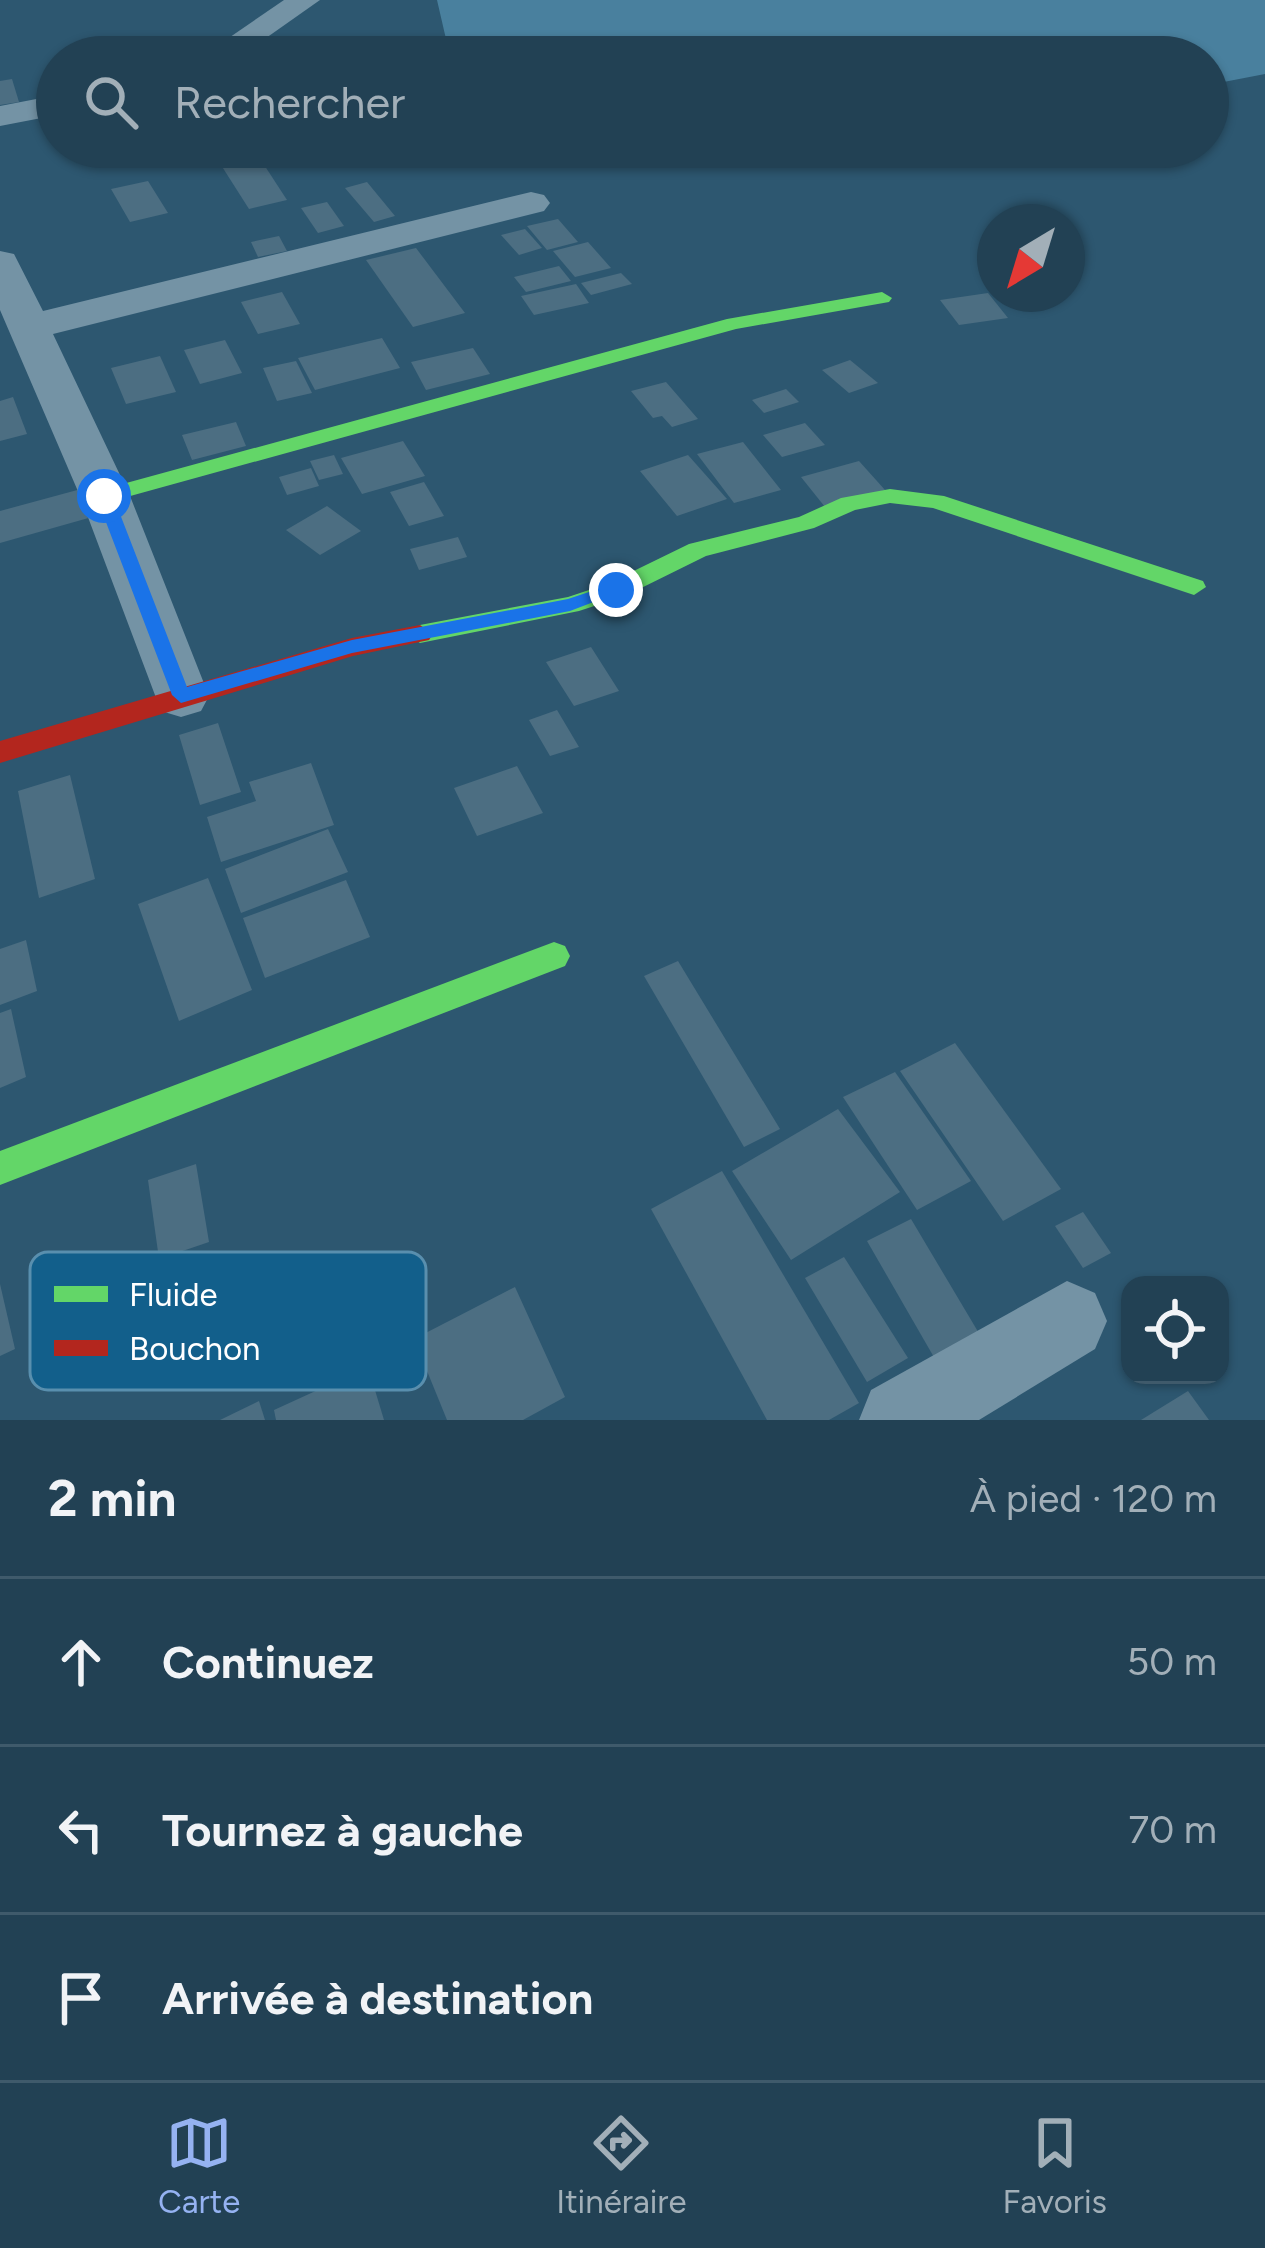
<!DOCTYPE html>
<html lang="fr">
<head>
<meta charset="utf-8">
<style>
  :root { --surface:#224154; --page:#2a485a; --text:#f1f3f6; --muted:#a2afb8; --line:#3f5a6b; --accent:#95b2f1 }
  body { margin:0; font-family:Figtree,sans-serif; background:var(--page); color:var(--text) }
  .controls { position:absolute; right:36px; bottom:36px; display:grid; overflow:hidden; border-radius:24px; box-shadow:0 3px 9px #0004 }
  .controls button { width:108px; height:108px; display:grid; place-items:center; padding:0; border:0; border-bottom:3px solid var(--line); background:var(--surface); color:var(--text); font:60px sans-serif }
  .compass { position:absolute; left:977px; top:204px; width:108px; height:108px; border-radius:50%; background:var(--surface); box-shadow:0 3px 9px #0004; rotate:218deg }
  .stop { position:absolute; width:36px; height:36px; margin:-27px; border:9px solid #1a73e8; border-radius:50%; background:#fff }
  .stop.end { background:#1a73e8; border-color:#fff; box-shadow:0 3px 12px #0008 }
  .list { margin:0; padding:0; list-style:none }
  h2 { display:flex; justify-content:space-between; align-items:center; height:156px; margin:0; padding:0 48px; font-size:51px }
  h2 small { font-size:39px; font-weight:400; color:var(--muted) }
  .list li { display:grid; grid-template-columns:78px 1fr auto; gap:36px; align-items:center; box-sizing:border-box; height:168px; padding:0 48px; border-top:3px solid var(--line) }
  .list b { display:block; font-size:45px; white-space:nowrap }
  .list em { font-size:39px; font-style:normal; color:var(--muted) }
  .icon { flex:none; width:66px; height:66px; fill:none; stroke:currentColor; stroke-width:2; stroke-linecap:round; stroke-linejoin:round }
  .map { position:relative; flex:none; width:1265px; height:1420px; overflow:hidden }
  .search { position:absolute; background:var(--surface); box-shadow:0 3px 9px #0004; left:36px; right:36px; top:36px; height:132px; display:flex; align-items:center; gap:30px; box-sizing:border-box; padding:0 42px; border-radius:66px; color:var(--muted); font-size:45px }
  .sheet { height:660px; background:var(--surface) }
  nav { display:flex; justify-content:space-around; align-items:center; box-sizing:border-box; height:168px; border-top:3px solid var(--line); background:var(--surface); font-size:33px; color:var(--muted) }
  nav a { display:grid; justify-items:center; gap:6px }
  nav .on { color:var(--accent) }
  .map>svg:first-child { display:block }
  .water { fill:#49809e }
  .building { fill:#4c6e82 }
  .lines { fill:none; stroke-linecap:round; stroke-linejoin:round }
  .street { fill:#7493a5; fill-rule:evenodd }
  .fast { fill:#63d668; fill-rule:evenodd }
  .jam { fill:#b3261e; fill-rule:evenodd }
  .route { fill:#1a73e8 }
  .key { fill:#125f8b; stroke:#598fae; stroke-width:3 }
  .key-label { font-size:33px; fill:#fff }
</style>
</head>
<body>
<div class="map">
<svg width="1265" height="1420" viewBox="0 0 1265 1420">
  <rect width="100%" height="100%" fill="#2d5770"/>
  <!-- water -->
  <path class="water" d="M437,0H1265V74L1208,85V57H555L446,39Z"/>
  <!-- building -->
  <g class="building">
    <path d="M12,79L19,102L0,105V81Z"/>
    <path d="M127,147H174L175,149L147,155L150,160L136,163Z"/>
    <path d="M259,157L287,200L249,209L221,165Z"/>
    <path d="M148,181L168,213L130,222L111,189Z"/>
    <path d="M367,182L395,216L374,222L345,188Z"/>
    <path d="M327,202L344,226L318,233L301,208Z"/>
    <path d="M558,219L578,242L547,250L527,226Z"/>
    <path d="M525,229L542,248L519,255L501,235Z"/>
    <path d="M279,236L287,251L258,257L251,242Z"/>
    <path d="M588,242L611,268L575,277L553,251Z"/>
    <path d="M416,248L465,313L413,327L366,260Z"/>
    <path d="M559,266L571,281L526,292L514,277Z"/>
    <path d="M621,273L632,284L591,295L581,283Z"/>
    <path d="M576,284L589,303L534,315L521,296Z"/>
    <path d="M282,292L300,324L258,334L241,302Z"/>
    <path d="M988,293L1008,318L959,325L940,300Z"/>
    <path d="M382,338L400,368L315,390L298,358Z"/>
    <path d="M225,340L242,373L200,384L184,350Z"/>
    <path d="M473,348L490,374L426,390L411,362Z"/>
    <path d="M160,356L176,392L126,404L111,368Z"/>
    <path d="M850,360L878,383L849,393L822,370Z"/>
    <path d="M296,361L312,393L277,401L263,368Z"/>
    <path d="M666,382L698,419L672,427L662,416L653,418L631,391Z"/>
    <path d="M786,389L799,402L764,413L752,400Z"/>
    <path d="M13,397L27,434L0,441V401Z"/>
    <path d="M236,422L246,446L192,460L182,435Z"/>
    <path d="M805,423L825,445L782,457L763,435Z"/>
    <path d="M403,441L425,476L362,494L341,458Z"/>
    <path d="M743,442L781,490L734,503L697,454Z"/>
    <path d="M334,455L343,474L319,480L310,461Z"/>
    <path d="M688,455L727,499L677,516L640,471Z"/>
    <path d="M859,461L885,490L825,507L801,477Z"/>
    <path d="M311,468L319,486L287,495L279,477Z"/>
    <path d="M424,482L444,516L409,526L390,492Z"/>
    <path d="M81,489L92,517L0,543V511Z"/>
    <path d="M327,506L361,531L320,555L286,530Z"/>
    <path d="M458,537L467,557L419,570L410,549Z"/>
    <path d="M591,647L619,691L574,706L546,662Z"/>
    <path d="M557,710L579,747L550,756L529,720Z"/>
    <path d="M218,723L241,792L200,805L179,735Z"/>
    <path d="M311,763L334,825L221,862L207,817L256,801L249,782Z"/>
    <path d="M517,766L543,813L477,836L454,788Z"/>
    <path d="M70,775L95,879L39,898L18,791Z"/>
    <path d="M328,829L348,872L241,913L225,869Z"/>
    <path d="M208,878L252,990L179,1021L138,904Z"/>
    <path d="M346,880L370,937L265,978L243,918Z"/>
    <path d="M26,940L37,991L0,1005V949Z"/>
    <path d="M678,961L780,1129L744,1147L644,976Z"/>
    <path d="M11,1009L26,1077L0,1088V1013Z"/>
    <path d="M955,1043L1061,1189L1003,1221L900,1071Z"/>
    <path d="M895,1072L971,1181L917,1210L843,1097Z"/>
    <path d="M838,1109L900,1192L791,1260L732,1171Z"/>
    <path d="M196,1164L209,1242L159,1259L148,1180Z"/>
    <path d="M722,1171L859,1403L829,1420H767L651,1209Z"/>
    <path d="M1083,1212L1111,1253L1083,1268L1055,1226Z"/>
    <path d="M911,1219L980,1335L935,1359L867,1241Z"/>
    <path d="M844,1257L908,1358L867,1382L805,1278Z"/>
    <path d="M0,1284L15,1349L0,1356Z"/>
    <path d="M515,1287L565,1397L523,1420H447L414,1339Z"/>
    <path d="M368,1367L384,1420H276L274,1410Z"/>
    <path d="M1188,1391L1209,1420H1141Z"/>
    <path d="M259,1401L265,1420H220Z"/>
  </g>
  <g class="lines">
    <!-- street -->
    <g class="street">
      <path d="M284,0H320L239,57H201Z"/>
      <path d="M57,95V115L0,126V106Z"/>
      <path d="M531,192L544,195L550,203L544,211L53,334L130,496L209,696L201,711L181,717L161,711L80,496L0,310V251L14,254L43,311Z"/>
      <path d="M1067,1281L1095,1293L1107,1321L1095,1349L979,1420H859L871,1390Z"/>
    </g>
    <!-- fast -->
    <g class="fast">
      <path d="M882,292L892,298L889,302L736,329L105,503L93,496L97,491L727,319Z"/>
      <path d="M890,489L944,496L1203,581L1206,587L1194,595L933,508L890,503L855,510L814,528L706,556L625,596L579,611L420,643L407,634L420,625L568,597L607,584L689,544L799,517L841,498Z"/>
      <path d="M554,942L565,946L570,956L565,966L0,1185V1151Z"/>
    </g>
    <!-- jam -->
    <path class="jam" d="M420,625L433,634L429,640L353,656L0,763V741L352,638Z"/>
  </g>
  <!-- route -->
  <path class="route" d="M104,491L113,496L187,687L352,640L568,599L616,583L625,590L570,611L352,653L181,703L172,695L96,496Z"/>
  <!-- legend -->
  <rect x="30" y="1252" width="396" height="138" rx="18" class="key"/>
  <rect x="54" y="1286" width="54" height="16" fill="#63d668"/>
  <rect x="54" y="1340" width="54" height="16" fill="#b3261e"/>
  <g class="key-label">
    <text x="129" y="1306">Fluide</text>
    <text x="129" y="1360">Bouchon</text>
  </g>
</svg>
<div class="controls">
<button><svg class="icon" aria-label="locate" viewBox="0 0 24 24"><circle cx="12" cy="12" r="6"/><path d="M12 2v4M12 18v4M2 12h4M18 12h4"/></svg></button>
</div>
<svg class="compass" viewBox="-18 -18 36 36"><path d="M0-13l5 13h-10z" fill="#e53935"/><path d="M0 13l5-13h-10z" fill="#a2afb8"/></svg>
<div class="stop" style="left:104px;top:496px"></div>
<div class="stop end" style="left:616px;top:590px"></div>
<div class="search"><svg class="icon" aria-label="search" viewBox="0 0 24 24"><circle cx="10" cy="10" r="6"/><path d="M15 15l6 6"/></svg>Rechercher</div>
</div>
<section class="sheet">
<h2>2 min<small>À pied · 120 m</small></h2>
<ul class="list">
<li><svg class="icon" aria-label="ahead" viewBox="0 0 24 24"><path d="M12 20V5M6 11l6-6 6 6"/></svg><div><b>Continuez</b></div><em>50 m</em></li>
<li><svg class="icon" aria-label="left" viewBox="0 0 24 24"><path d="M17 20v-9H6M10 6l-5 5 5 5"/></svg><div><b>Tournez à gauche</b></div><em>70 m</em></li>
<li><svg class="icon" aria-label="arrive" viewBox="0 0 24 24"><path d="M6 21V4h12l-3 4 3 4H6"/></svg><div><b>Arrivée à destination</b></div></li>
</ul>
</section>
<nav>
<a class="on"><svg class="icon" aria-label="map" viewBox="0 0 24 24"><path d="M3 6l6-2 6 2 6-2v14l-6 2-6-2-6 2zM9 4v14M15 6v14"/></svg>Carte</a>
<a><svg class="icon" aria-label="directions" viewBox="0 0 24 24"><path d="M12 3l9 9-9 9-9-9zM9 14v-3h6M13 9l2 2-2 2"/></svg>Itinéraire</a>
<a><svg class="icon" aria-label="saved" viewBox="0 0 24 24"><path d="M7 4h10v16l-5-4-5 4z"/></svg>Favoris</a>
</nav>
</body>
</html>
